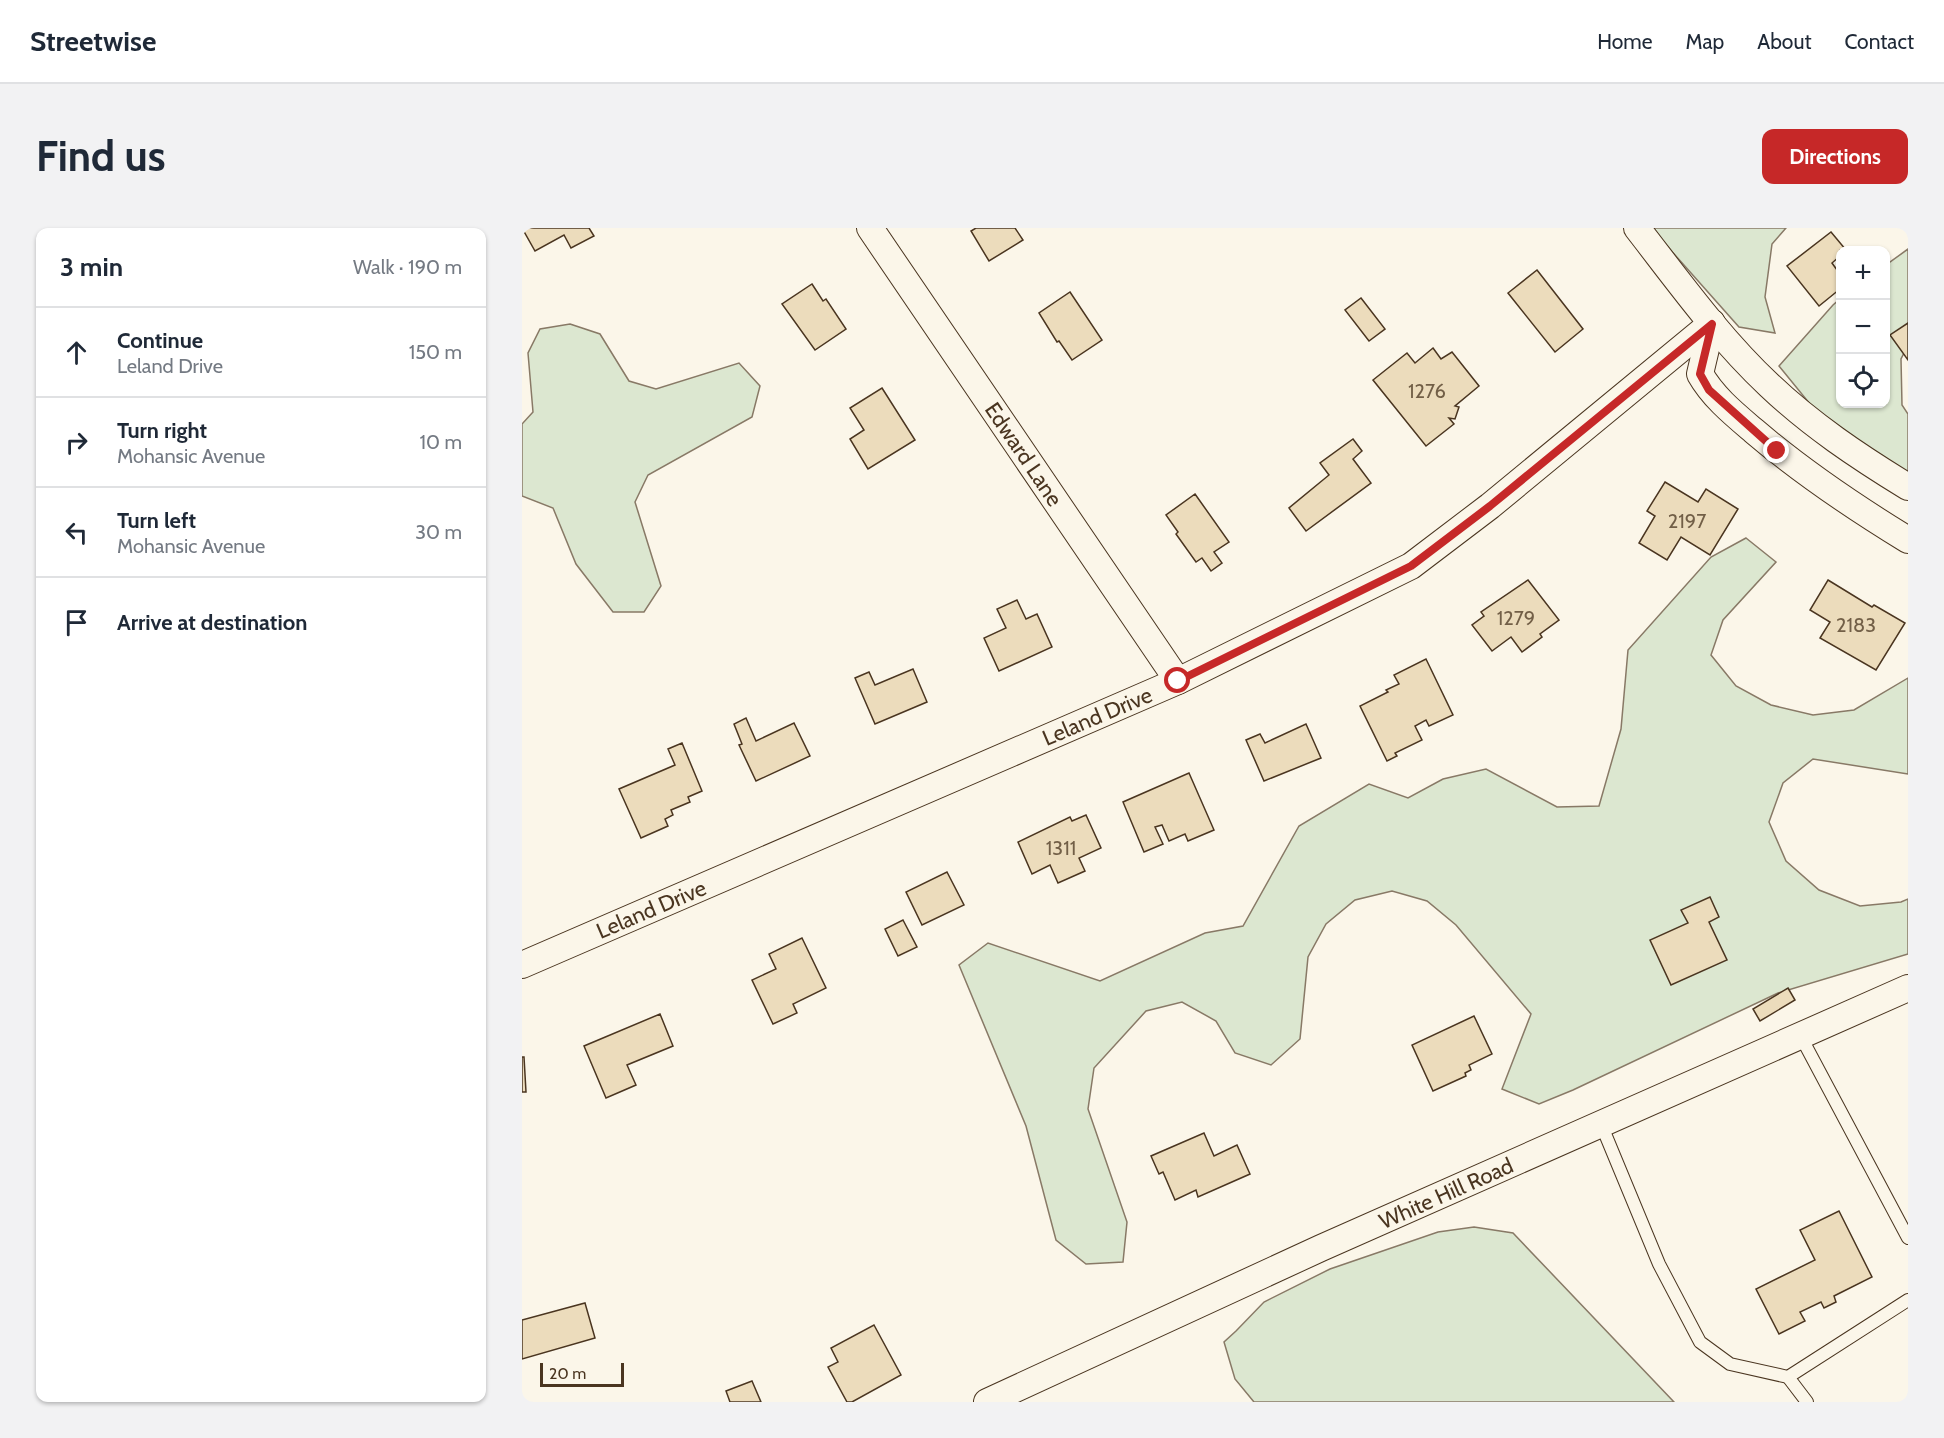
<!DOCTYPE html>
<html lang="en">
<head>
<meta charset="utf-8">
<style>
  :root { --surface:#fff; --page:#f2f2f3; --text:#1f2937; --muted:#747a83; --line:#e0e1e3; --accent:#c62828 }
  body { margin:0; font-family:Cabin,sans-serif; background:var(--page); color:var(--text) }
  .controls { position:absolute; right:18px; top:18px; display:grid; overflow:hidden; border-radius:12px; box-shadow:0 2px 4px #0004 }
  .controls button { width:54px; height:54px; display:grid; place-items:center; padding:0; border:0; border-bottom:2px solid var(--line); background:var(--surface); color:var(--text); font:30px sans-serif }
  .scale { position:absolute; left:18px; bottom:15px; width:84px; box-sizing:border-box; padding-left:6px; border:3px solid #4a3520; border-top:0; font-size:16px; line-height:21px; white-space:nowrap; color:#4a3520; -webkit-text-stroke:4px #fbf6e9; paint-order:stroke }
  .stop { position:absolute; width:18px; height:18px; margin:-14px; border:4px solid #c62828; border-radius:50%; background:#fff }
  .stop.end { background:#c62828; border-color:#fff; box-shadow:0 2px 6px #0008 }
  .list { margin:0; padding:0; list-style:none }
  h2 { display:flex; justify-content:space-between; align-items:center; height:78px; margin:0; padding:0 24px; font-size:26px }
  h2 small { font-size:20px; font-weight:400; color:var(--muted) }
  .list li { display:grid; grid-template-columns:39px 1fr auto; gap:18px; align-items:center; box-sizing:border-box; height:90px; padding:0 24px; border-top:2px solid var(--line) }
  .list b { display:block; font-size:22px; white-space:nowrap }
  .list p { margin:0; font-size:20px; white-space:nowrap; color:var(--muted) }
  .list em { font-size:20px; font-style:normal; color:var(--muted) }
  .icon { flex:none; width:33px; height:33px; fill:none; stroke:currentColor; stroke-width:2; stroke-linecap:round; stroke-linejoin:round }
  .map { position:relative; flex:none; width:1386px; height:1174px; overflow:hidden; border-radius:12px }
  header { display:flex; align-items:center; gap:36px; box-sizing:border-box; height:84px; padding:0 30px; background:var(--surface); border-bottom:2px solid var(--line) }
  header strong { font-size:28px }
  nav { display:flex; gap:33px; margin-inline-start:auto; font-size:21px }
  .intro { display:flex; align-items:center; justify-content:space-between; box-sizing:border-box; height:144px; padding:0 36px }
  h1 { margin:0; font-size:42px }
  .button { padding:15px 27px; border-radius:12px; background:var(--accent); color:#fff; font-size:21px; font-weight:700 }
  main { display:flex; gap:36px; padding:0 36px }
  aside { flex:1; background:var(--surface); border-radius:12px; box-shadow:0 2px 4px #0004 }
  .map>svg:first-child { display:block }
  .green { fill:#dce7d0; stroke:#887966; stroke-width:1.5 }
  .building { fill:#ecdcbc; stroke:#4a3520; stroke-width:1.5 }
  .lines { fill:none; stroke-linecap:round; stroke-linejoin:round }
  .service-casing { stroke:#4a3520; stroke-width:14 }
  .minor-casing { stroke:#4a3520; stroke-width:28 }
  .service { stroke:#fbf6e9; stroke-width:12 }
  .minor { stroke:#fbf6e9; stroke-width:26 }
  .route { stroke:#c62828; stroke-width:8 }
  .labels { text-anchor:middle; stroke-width:4.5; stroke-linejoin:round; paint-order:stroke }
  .number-label { font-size:20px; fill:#725f47 }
  .street-label { font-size:22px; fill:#4a3520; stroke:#fbf6e9 }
</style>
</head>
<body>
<header>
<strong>Streetwise</strong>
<nav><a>Home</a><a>Map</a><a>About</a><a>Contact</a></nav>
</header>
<div class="intro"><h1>Find us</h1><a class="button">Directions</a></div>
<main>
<aside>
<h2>3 min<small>Walk · 190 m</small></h2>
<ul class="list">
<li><svg class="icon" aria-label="ahead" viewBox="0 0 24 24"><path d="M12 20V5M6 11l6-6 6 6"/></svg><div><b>Continue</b><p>Leland Drive</p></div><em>150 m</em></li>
<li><svg class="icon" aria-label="right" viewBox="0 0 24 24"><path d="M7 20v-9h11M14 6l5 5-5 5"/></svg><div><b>Turn right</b><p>Mohansic Avenue</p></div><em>10 m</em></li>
<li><svg class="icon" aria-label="left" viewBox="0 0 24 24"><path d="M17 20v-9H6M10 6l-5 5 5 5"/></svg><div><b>Turn left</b><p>Mohansic Avenue</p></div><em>30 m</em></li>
<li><svg class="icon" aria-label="arrive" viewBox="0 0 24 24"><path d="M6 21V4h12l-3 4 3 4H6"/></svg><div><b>Arrive at destination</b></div></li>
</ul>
</aside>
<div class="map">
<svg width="1386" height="1174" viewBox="0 0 1386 1174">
  <rect width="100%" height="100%" fill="#fbf6e9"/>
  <!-- green -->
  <g class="green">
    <path d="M1129,0H1264L1250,16L1243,69L1253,105L1217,99Z"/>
    <path d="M1386,21V117L1379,131L1380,177L1386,186V250L1301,192L1257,138L1311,77L1318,71V176H1364V37Z"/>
    <path d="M48,96L78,106L107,153L134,161L217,135L238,158L230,189L126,247L113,274L139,358L122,384H91L54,336L31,280L0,268V196L11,184L6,125L18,101Z"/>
    <path d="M1224,310L1254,334L1201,392L1189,427L1214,458L1249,477L1291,487L1332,482L1386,450V546L1291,531L1261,555L1247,594L1264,633L1297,662L1338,678L1379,674L1386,671V726L1256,765L1051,862L1017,876L980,861L1009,786L934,697L905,673L870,663L833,672L804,696L786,729L778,811L749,837L713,825L694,793L660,774L624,783L572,840L566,881L605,994L601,1034L564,1036L534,1012L504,898L437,737L466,715L578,753L683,705L721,698L777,598L847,556L886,570L921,551L964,541L1035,579L1077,578L1099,501L1106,422L1189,329Z"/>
    <path d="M952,999L991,1005L1152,1174H732L713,1151L702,1114L714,1103L742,1074L808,1041L916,1004Z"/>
  </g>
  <!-- building -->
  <g class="building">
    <path d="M0,0H67L72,8L49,20L42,7L13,23Z"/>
    <path d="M454,0H493L501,12L467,33L449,3Z"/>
    <path d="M1309,4L1324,22H1318V28L1310,35L1318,46V61L1297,78L1265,38Z"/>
    <path d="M1015,42L1061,101L1033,124L986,65Z"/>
    <path d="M290,56L301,73L304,71L324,101L293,122L260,76Z"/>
    <path d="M548,64L580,112L550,132L537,113L535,114L517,85Z"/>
    <path d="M839,70L863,101L847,113L823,82Z"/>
    <path d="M1386,95V132L1368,107Z"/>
    <path d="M911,120L919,131L930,124L957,158L933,178L937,179L933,191L927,190L932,196L904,218L851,152L885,125L893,135Z"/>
    <path d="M360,160L393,212L346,241L328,211L342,202L328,180Z"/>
    <path d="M831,211L840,223L831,231L849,255L784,303L767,280L807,247L798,235Z"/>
    <path d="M1143,254L1176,274L1184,261L1216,281L1188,327L1159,309L1145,332L1117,315L1133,288L1125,283Z"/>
    <path d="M673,266L707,314L692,324L700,335L689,343L680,330L674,334L654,306L656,304L644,287Z"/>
    <path d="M1006,352L1037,392L1018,406L1020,409L1000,424L989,409L970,423L950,397L962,388L959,384Z"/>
    <path d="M1306,352L1350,379L1352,377L1383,395L1354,442L1298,410L1308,394L1288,382Z"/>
    <path d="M495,372L504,391L515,386L530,419L477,443L462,410L484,400L475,381Z"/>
    <path d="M904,431L931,487L907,498L904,492L893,498L900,512L873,525L875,528L865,533L838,478L866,464L864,462L877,456L872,447Z"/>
    <path d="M391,441L405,474L353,496L333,450L347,444L353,457Z"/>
    <path d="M224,490L234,513L272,495L288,528L234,553L217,517L220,516L212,496Z"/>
    <path d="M784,496L799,530L742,553L724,512L738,506L743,515Z"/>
    <path d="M160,515L180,563L166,569L168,574L149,582L151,587L143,591L146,598L119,610L97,561L153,537L146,521Z"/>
    <path d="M667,545L692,602L666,613L663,606L647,613L640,597L633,599L641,616L622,624L601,574Z"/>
    <path d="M564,587L579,620L557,630L563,643L536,655L528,637L510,646L496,614L548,589L550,593Z"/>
    <path d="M425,644L442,677L400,697L384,664Z"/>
    <path d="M1188,669L1197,689L1187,694L1205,732L1149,757L1128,712L1166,695L1159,682Z"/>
    <path d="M381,692L395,719L376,728L363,701Z"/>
    <path d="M280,710L304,760L271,776L275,785L251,796L230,752L254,741L247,726Z"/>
    <path d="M1266,760L1273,772L1238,793L1231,781Z"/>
    <path d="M138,786L151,818L105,837L114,857L84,870L62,818Z"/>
    <path d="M952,788L970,826L947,837L949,842L943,845L944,848L911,863L890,817Z"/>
    <path d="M0,829H2L4,864H0Z"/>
    <path d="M682,905L692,928L715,917L728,946L676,969L674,962L653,972L641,944L637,946L629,928Z"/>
    <path d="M1317,983L1350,1049L1312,1068L1314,1074L1302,1080L1299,1074L1278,1084L1283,1093L1257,1106L1234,1061L1293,1032L1278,1002Z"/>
    <path d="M63,1075L73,1110L0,1131V1092Z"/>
    <path d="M352,1097L379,1147L330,1174H325L306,1139L316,1134L309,1120Z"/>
    <path d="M230,1153L239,1174H208L204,1163Z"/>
  </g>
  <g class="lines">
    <!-- service casing -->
    <g class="service-casing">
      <g id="service">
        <path d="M1278,807L1386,1010"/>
        <path d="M1079,896L1137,1036L1178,1114L1208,1136L1266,1149L1386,1072"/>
        <path d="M1266,1149L1285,1174"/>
      </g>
    </g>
    <!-- minor casing -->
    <g class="minor-casing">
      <g id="minor">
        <path d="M348,0L656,453"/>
        <path d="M1115,0C1157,54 1197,110 1247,157C1289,197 1337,229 1386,259"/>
        <path d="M1190,95L1178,146C1191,169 1212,186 1232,203C1280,244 1332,279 1386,312"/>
        <path d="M0,737L656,453L889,338L968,278L1190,95"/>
        <path d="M465,1174L799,1020L1386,760"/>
      </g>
    </g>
    <!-- service -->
    <use href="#service" class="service"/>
    <!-- minor -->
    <use href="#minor" class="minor"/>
  </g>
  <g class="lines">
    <!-- route -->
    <path class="route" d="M656,453L889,338L968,278L1190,96L1178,146L1187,162L1255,223"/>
  </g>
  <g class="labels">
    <!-- number labels -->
    <g class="number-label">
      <text x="905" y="170">1276</text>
      <text x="1165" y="300">2197</text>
      <text x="994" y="397">1279</text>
      <text x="1334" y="404">2183</text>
      <text x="539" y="627">1311</text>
    </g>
    <!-- street labels -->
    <g class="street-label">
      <text transform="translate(502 226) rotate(56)" y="8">Edward Lane</text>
      <text transform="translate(575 488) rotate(-23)" y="8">Leland Drive</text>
      <text transform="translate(129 681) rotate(-23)" y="8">Leland Drive</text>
      <text transform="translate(924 965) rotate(-24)" y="8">White Hill Road</text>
    </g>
  </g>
</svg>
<div class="controls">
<button>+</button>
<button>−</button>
<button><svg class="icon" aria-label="locate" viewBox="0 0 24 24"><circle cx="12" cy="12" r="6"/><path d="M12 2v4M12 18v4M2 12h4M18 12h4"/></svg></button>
</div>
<div class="scale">20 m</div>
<div class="stop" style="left:656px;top:453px"></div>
<div class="stop end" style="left:1255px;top:223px"></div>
</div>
</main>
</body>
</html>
